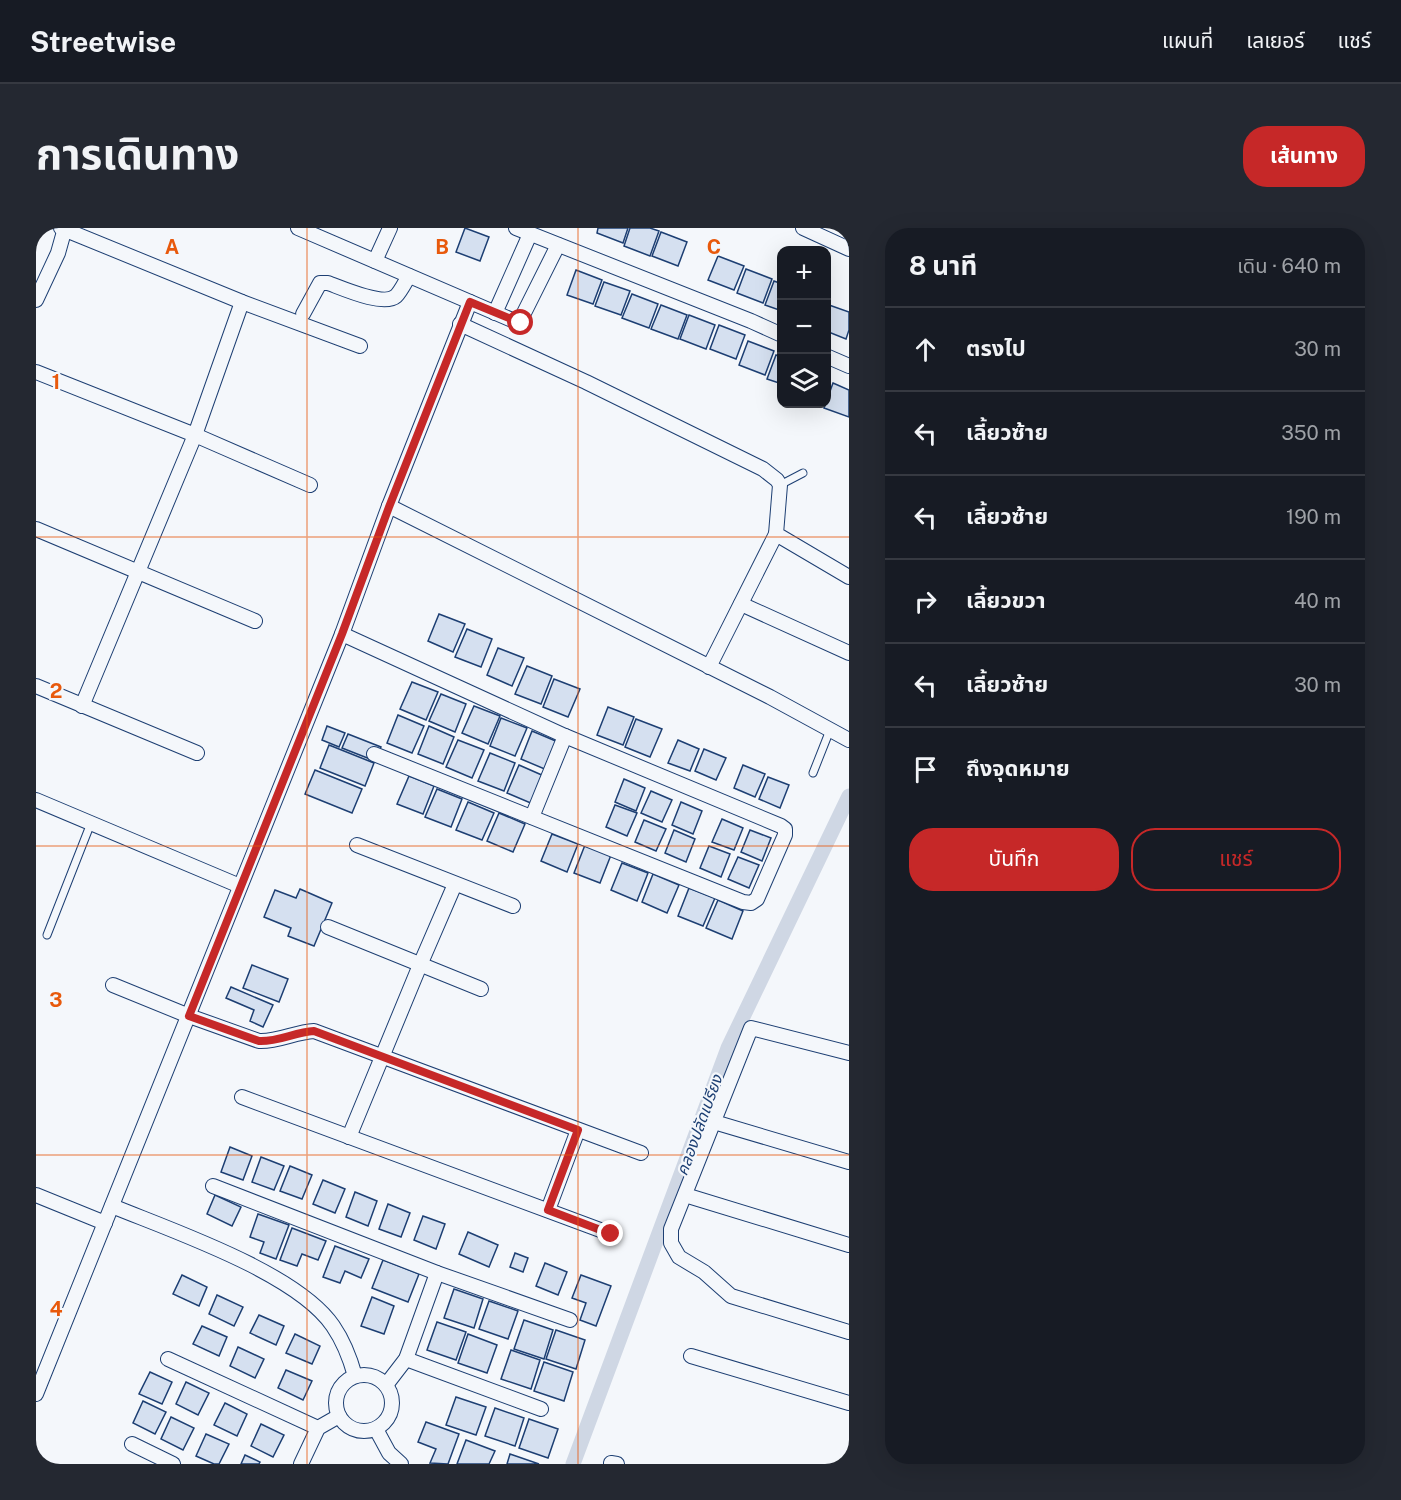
<!DOCTYPE html>
<html lang="th">
<head>
<meta charset="utf-8">
<style>
  :root { --surface:#171b24; --page:#242831; --text:#f1f3f6; --muted:#9ea1a6; --line:#363941; --accent:#c62828 }
  body { margin:0; font-family:"Public Sans","Noto Sans Thai",sans-serif; background:var(--page); color:var(--text) }
  .controls { position:absolute; right:18px; top:18px; display:grid; overflow:hidden; border-radius:12px; box-shadow:0 6px 24px #0002 }
  .controls button { width:54px; height:54px; display:grid; place-items:center; padding:0; border:0; border-bottom:2px solid var(--line); background:var(--surface); color:var(--text); font:30px sans-serif }
  .stop { position:absolute; width:18px; height:18px; margin:-14px; border:4px solid #c62828; border-radius:50%; background:#fff }
  .stop.end { background:#c62828; border-color:#fff; box-shadow:0 2px 6px #0008 }
  .list { margin:0; padding:0; list-style:none }
  h2 { display:flex; justify-content:space-between; align-items:center; height:78px; margin:0; padding:0 24px; font-size:26px }
  h2 small { font-size:20px; font-weight:400; color:var(--muted) }
  .list li { display:grid; grid-template-columns:39px 1fr auto; gap:18px; align-items:center; box-sizing:border-box; height:84px; padding:0 24px; border-top:2px solid var(--line) }
  .list b { display:block; font-size:22px; white-space:nowrap }
  .list em { font-size:20px; font-style:normal; color:var(--muted) }
  .actions { display:flex; gap:12px; padding:18px 24px }
  .actions a { flex:1; padding:14px 0; border:2px solid var(--accent); border-radius:24px; text-align:center; font-size:21px; color:var(--accent) }
  .actions .main { background:var(--accent); color:#fff }
  .icon { flex:none; width:33px; height:33px; fill:none; stroke:currentColor; stroke-width:2; stroke-linecap:round; stroke-linejoin:round }
  .map { position:relative; flex:none; width:813px; height:1236px; overflow:hidden; border-radius:24px }
  header { display:flex; align-items:center; gap:36px; box-sizing:border-box; height:84px; padding:0 30px; background:var(--surface); border-bottom:2px solid var(--line) }
  header strong { font-size:28px }
  nav { display:flex; gap:33px; margin-inline-start:auto; font-size:21px }
  .intro { display:flex; align-items:center; justify-content:space-between; box-sizing:border-box; height:144px; padding:0 36px }
  h1 { margin:0; font-size:42px }
  .button { padding:15px 27px; border-radius:24px; background:var(--accent); color:#fff; font-size:21px; font-weight:700 }
  main { display:flex; gap:36px; padding:0 36px }
  aside { flex:1; background:var(--surface); border-radius:24px; box-shadow:0 6px 24px #0002 }
  .map>svg:first-child { display:block }
  .lines { fill:none; stroke-linecap:round; stroke-linejoin:round }
  .canal { stroke:#cfd7e4; stroke-width:15 }
  .building { fill:#d5e0f0; stroke:#1d3f73; stroke-width:1.5 }
  .lane-casing { stroke:#1d3f73; stroke-width:9 }
  .street-casing { stroke:#1d3f73; stroke-width:16 }
  .lane { stroke:#f4f7fb; stroke-width:7 }
  .street { stroke:#f4f7fb; stroke-width:14 }
  .route { stroke:#c62828; stroke-width:8 }
  .grid { fill:none; stroke:#e8590c; stroke-width:1.5; stroke-opacity:0.55 }
  .labels { text-anchor:middle; stroke-width:4.5; stroke-linejoin:round; paint-order:stroke }
  .water-label { font-size:16px; font-style:italic; fill:#1d3f73; stroke:#f4f7fb }
  .grid-label { font-size:20px; text-anchor:middle; font-weight:bold; fill:#e8590c; stroke:#f4f7fb; stroke-width:4.5; stroke-linejoin:round; paint-order:stroke }
</style>
</head>
<body>
<header>
<strong>Streetwise</strong>
<nav><a>แผนที่</a><a>เลเยอร์</a><a>แชร์</a></nav>
</header>
<div class="intro"><h1>การเดินทาง</h1><a class="button">เส้นทาง</a></div>
<main>
<div class="map">
<svg width="813" height="1236" viewBox="0 0 813 1236">
  <rect width="100%" height="100%" fill="#f4f7fb"/>
  <g class="lines">
    <!-- canal -->
    <path class="canal" d="M537,1236L692,820L813,568"/>
  </g>
  <!-- building -->
  <g class="building">
    <path d="M429,0L453,9L444,33L420,24Z"/>
    <path d="M562,0H592L587,15L561,5Z"/>
    <path d="M594,0H614L623,3L614,28L588,18Z"/>
    <path d="M625,4L651,14L642,38L616,28Z"/>
    <path d="M682,28L708,38L698,62L672,52Z"/>
    <path d="M710,41L736,51L727,75L701,65Z"/>
    <path d="M540,42L566,52L557,76L531,67Z"/>
    <path d="M738,53L746,56V83L729,77Z"/>
    <path d="M568,54L594,63L585,87L559,78Z"/>
    <path d="M596,66L622,76L613,100L586,90Z"/>
    <path d="M625,77L651,87L642,111L615,101Z"/>
    <path d="M793,77L813,84V102L810,111L790,103V83Z"/>
    <path d="M653,87L679,97L670,121L644,111Z"/>
    <path d="M683,97L709,107L700,131L674,121Z"/>
    <path d="M712,113L738,123L729,147L703,137Z"/>
    <path d="M740,127L746,129V156L731,151Z"/>
    <path d="M797,155L813,162V189L788,180Z"/>
    <path d="M403,386L429,396L417,424L392,413Z"/>
    <path d="M431,401L456,411L445,439L419,429Z"/>
    <path d="M462,420L488,430L476,458L451,447Z"/>
    <path d="M491,438L516,448L505,476L479,466Z"/>
    <path d="M518,451L544,461L532,489L507,479Z"/>
    <path d="M376,454L402,464L390,492L364,481Z"/>
    <path d="M405,466L430,476L419,504L393,493Z"/>
    <path d="M438,478L464,488L452,516L426,505Z"/>
    <path d="M572,479L598,489L587,517L561,507Z"/>
    <path d="M362,487L388,498L376,525L351,515Z"/>
    <path d="M465,490L491,500L479,528L454,518Z"/>
    <path d="M600,491L626,501L614,529L589,519Z"/>
    <path d="M291,498L309,505L303,519L286,512Z"/>
    <path d="M393,498L418,509L407,536L382,526Z"/>
    <path d="M496,503L522,514L511,542L485,531Z"/>
    <path d="M312,506L345,519L339,533L306,520Z"/>
    <path d="M422,512L448,522L436,550L410,539Z"/>
    <path d="M642,512L663,521L654,543L632,535Z"/>
    <path d="M293,517L338,535L329,558L284,540Z"/>
    <path d="M668,521L690,530L680,552L659,543Z"/>
    <path d="M454,525L479,535L468,563L442,553Z"/>
    <path d="M483,537L508,548L497,576L471,565Z"/>
    <path d="M707,537L729,546L719,569L698,560Z"/>
    <path d="M279,542L326,561L316,585L269,566Z"/>
    <path d="M373,548L398,558L387,586L361,576Z"/>
    <path d="M732,549L753,557L744,580L723,571Z"/>
    <path d="M588,551L609,560L600,583L579,574Z"/>
    <path d="M401,561L426,571L415,599L389,589Z"/>
    <path d="M615,563L636,572L626,594L605,585Z"/>
    <path d="M432,574L458,585L446,612L420,602Z"/>
    <path d="M645,574L666,583L657,606L636,597Z"/>
    <path d="M579,577L601,585L591,608L570,599Z"/>
    <path d="M463,585L489,596L477,624L451,613Z"/>
    <path d="M686,591L707,600L698,622L676,614Z"/>
    <path d="M608,592L630,601L620,623L599,614Z"/>
    <path d="M638,602L659,611L650,634L629,625Z"/>
    <path d="M714,602L735,610L726,633L705,624Z"/>
    <path d="M516,606L542,616L531,644L505,633Z"/>
    <path d="M549,617L575,627L564,655L538,645Z"/>
    <path d="M673,618L694,626L685,649L664,640Z"/>
    <path d="M702,629L723,637L713,660L692,651Z"/>
    <path d="M586,635L612,645L601,673L575,662Z"/>
    <path d="M617,646L643,657L631,685L606,674Z"/>
    <path d="M653,660L679,670L667,698L642,688Z"/>
    <path d="M264,661L296,675L278,718L252,708L255,700L228,689L239,662L260,670Z"/>
    <path d="M682,672L707,683L696,711L670,700Z"/>
    <path d="M216,737L252,751L243,774L207,760Z"/>
    <path d="M195,759L237,777L227,799L214,793L218,782L190,770Z"/>
    <path d="M194,919L216,928L207,952L185,944Z"/>
    <path d="M225,929L248,938L238,962L216,954Z"/>
    <path d="M254,938L276,947L266,971L244,963Z"/>
    <path d="M287,952L309,961L299,985L277,976Z"/>
    <path d="M319,964L341,973L332,998L310,989Z"/>
    <path d="M179,967L205,979L196,998L171,986Z"/>
    <path d="M352,976L374,985L365,1009L343,1001Z"/>
    <path d="M222,986L253,997L240,1031L224,1025L228,1014L214,1009Z"/>
    <path d="M387,988L409,996L400,1021L378,1012Z"/>
    <path d="M256,1000L290,1013L282,1032L266,1026L261,1038L244,1032Z"/>
    <path d="M432,1004L462,1017L453,1039L423,1026Z"/>
    <path d="M299,1018L333,1031L325,1050L309,1043L304,1055L287,1049Z"/>
    <path d="M479,1025L492,1030L487,1044L474,1039Z"/>
    <path d="M347,1032L383,1046L372,1074L336,1060Z"/>
    <path d="M509,1035L531,1044L522,1067L500,1058Z"/>
    <path d="M146,1047L171,1059L163,1078L137,1066Z"/>
    <path d="M545,1047L575,1058L560,1098L544,1092L550,1075L536,1070Z"/>
    <path d="M418,1061L447,1071L438,1100L408,1090Z"/>
    <path d="M181,1067L207,1079L198,1098L173,1086Z"/>
    <path d="M336,1069L358,1078L348,1106L325,1098Z"/>
    <path d="M453,1073L482,1083L472,1111L443,1101Z"/>
    <path d="M223,1087L248,1098L240,1117L214,1105Z"/>
    <path d="M488,1092L517,1102L508,1131L478,1121Z"/>
    <path d="M401,1094L430,1104L420,1132L391,1122Z"/>
    <path d="M166,1098L191,1109L183,1128L157,1116Z"/>
    <path d="M520,1102L549,1112L540,1141L510,1131Z"/>
    <path d="M259,1106L284,1118L276,1136L250,1125Z"/>
    <path d="M432,1106L461,1117L451,1145L422,1135Z"/>
    <path d="M202,1119L228,1131L219,1150L194,1138Z"/>
    <path d="M475,1122L504,1132L495,1161L465,1151Z"/>
    <path d="M508,1134L537,1144L528,1173L498,1163Z"/>
    <path d="M250,1142L276,1153L267,1172L242,1160Z"/>
    <path d="M114,1144L136,1154L126,1176L103,1166Z"/>
    <path d="M150,1154L173,1165L162,1187L140,1176Z"/>
    <path d="M420,1169L450,1179L440,1207L410,1197Z"/>
    <path d="M107,1173L130,1184L119,1206L97,1195Z"/>
    <path d="M189,1175L211,1186L201,1208L178,1197Z"/>
    <path d="M459,1180L488,1190L479,1218L449,1208Z"/>
    <path d="M135,1189L158,1200L147,1222L125,1211Z"/>
    <path d="M493,1191L522,1201L512,1230L483,1220Z"/>
    <path d="M390,1194L423,1206L412,1236L394,1235L400,1221L382,1214Z"/>
    <path d="M225,1196L248,1207L237,1229L215,1218Z"/>
    <path d="M170,1206L193,1216L183,1236H178L160,1228Z"/>
    <path d="M430,1212L459,1223L453,1236H421Z"/>
    <path d="M474,1226L503,1236H471Z"/>
    <path d="M209,1227L224,1234L223,1236H205Z"/>
  </g>
  <g class="lines">
    <!-- lane casing -->
    <g class="lane-casing">
      <g id="lane">
        <path d="M744,257L767,245"/>
        <path d="M777,545L794,502"/>
        <path d="M11,707L55,595"/>
      </g>
    </g>
    <!-- street casing -->
    <g class="street-casing">
      <g id="street">
        <path d="M25,0L206,74L324,118"/>
        <path d="M262,0L483,95L522,17"/>
        <path d="M480,0L715,93L746,107"/>
        <path d="M767,0L813,21"/>
        <path d="M339,33L354,0"/>
        <path d="M0,72L22,25L29,0"/>
        <path d="M459,85L494,6"/>
        <path d="M267,86L284,55H292C306,60 348,79 360,68C365,63 369,54 373,48"/>
        <path d="M424,96L550,154L727,241L741,252L744,257L740,306L813,349"/>
        <path d="M790,128L813,138"/>
        <path d="M0,144L159,207L274,257"/>
        <path d="M353,278L734,469L813,512"/>
        <path d="M0,301L219,393"/>
        <path d="M705,376L813,425"/>
        <path d="M306,406L529,508L745,598L749,601V607L721,671L715,675L707,674L338,526"/>
        <path d="M673,439L740,306"/>
        <path d="M0,458L161,525"/>
        <path d="M46,478L159,207L206,74"/>
        <path d="M0,572L204,658"/>
        <path d="M496,589L529,508"/>
        <path d="M321,617L477,678"/>
        <path d="M292,699L445,761"/>
        <path d="M77,757L153,788L223,813C242,814 259,804 278,803L605,925"/>
        <path d="M813,825L715,800L635,1001V1015L643,1029L668,1044L695,1068L813,1104"/>
        <path d="M206,869L575,1006"/>
        <path d="M678,894L813,934"/>
        <path d="M313,909L384,737L419,656"/>
        <path d="M177,958L401,1045L534,1092"/>
        <path d="M0,967L69,995"/>
        <path d="M649,967L813,1017"/>
        <path d="M76,978C137,1003 261,1045 297,1098C308,1114 314,1130 319,1148"/>
        <path d="M512,982L542,902"/>
        <path d="M655,1128L813,1175"/>
        <path d="M132,1131L282,1200"/>
        <path d="M370,1131L505,1181"/>
        <circle cx="328" cy="1175" r="28"/>
        <path d="M350,1157L370,1131L401,1045"/>
        <path d="M0,1166L306,406L353,278L434,74"/>
        <path d="M340,1201L353,1225L365,1236"/>
        <path d="M96,1216L137,1236"/>
        <path d="M575,1235L581,1236"/>
        <path d="M265,1236L282,1200L303,1188"/>
      </g>
    </g>
    <!-- lane -->
    <use href="#lane" class="lane"/>
    <!-- street -->
    <use href="#street" class="street"/>
  </g>
  <g class="lines">
    <!-- route -->
    <path class="route" d="M485,95L434,74L353,279L306,406L153,788L223,813C242,814 259,804 278,803L542,902L512,982L575,1006"/>
  </g>
  <!-- grid -->
  <path class="grid" d="M271,0V1236M542,0V1236M0,309H813M0,618H813M0,927H813"/>
  <g class="labels">
    <!-- water labels -->
    <g class="water-label">
      <text transform="translate(663 897) rotate(-70)" y="6">คลองปลัดเปรียง</text>
    </g>
  </g>
  <g class="grid-label">
    <text x="136" y="26">A</text>
    <text x="406" y="26">B</text>
    <text x="678" y="26">C</text>
    <text x="20" y="161">1</text>
    <text x="20" y="470">2</text>
    <text x="20" y="779">3</text>
    <text x="20" y="1088">4</text>
  </g>
</svg>
<div class="controls">
<button>+</button>
<button>−</button>
<button><svg class="icon" aria-label="layers" viewBox="0 0 24 24"><path d="M12 4l9 5-9 5-9-5zM3 14l9 5 9-5"/></svg></button>
</div>
<div class="stop" style="left:485px;top:95px"></div>
<div class="stop end" style="left:575px;top:1006px"></div>
</div>
<aside>
<h2>8 นาที<small>เดิน · 640 m</small></h2>
<ul class="list">
<li><svg class="icon" aria-label="ahead" viewBox="0 0 24 24"><path d="M12 20V5M6 11l6-6 6 6"/></svg><div><b>ตรงไป</b></div><em>30 m</em></li>
<li><svg class="icon" aria-label="left" viewBox="0 0 24 24"><path d="M17 20v-9H6M10 6l-5 5 5 5"/></svg><div><b>เลี้ยวซ้าย</b></div><em>350 m</em></li>
<li><svg class="icon" aria-label="left" viewBox="0 0 24 24"><path d="M17 20v-9H6M10 6l-5 5 5 5"/></svg><div><b>เลี้ยวซ้าย</b></div><em>190 m</em></li>
<li><svg class="icon" aria-label="right" viewBox="0 0 24 24"><path d="M7 20v-9h11M14 6l5 5-5 5"/></svg><div><b>เลี้ยวขวา</b></div><em>40 m</em></li>
<li><svg class="icon" aria-label="left" viewBox="0 0 24 24"><path d="M17 20v-9H6M10 6l-5 5 5 5"/></svg><div><b>เลี้ยวซ้าย</b></div><em>30 m</em></li>
<li><svg class="icon" aria-label="arrive" viewBox="0 0 24 24"><path d="M6 21V4h12l-3 4 3 4H6"/></svg><div><b>ถึงจุดหมาย</b></div></li>
</ul>
<div class="actions"><a class="main">บันทึก</a><a>แชร์</a></div>
</aside>
</main>
</body>
</html>
